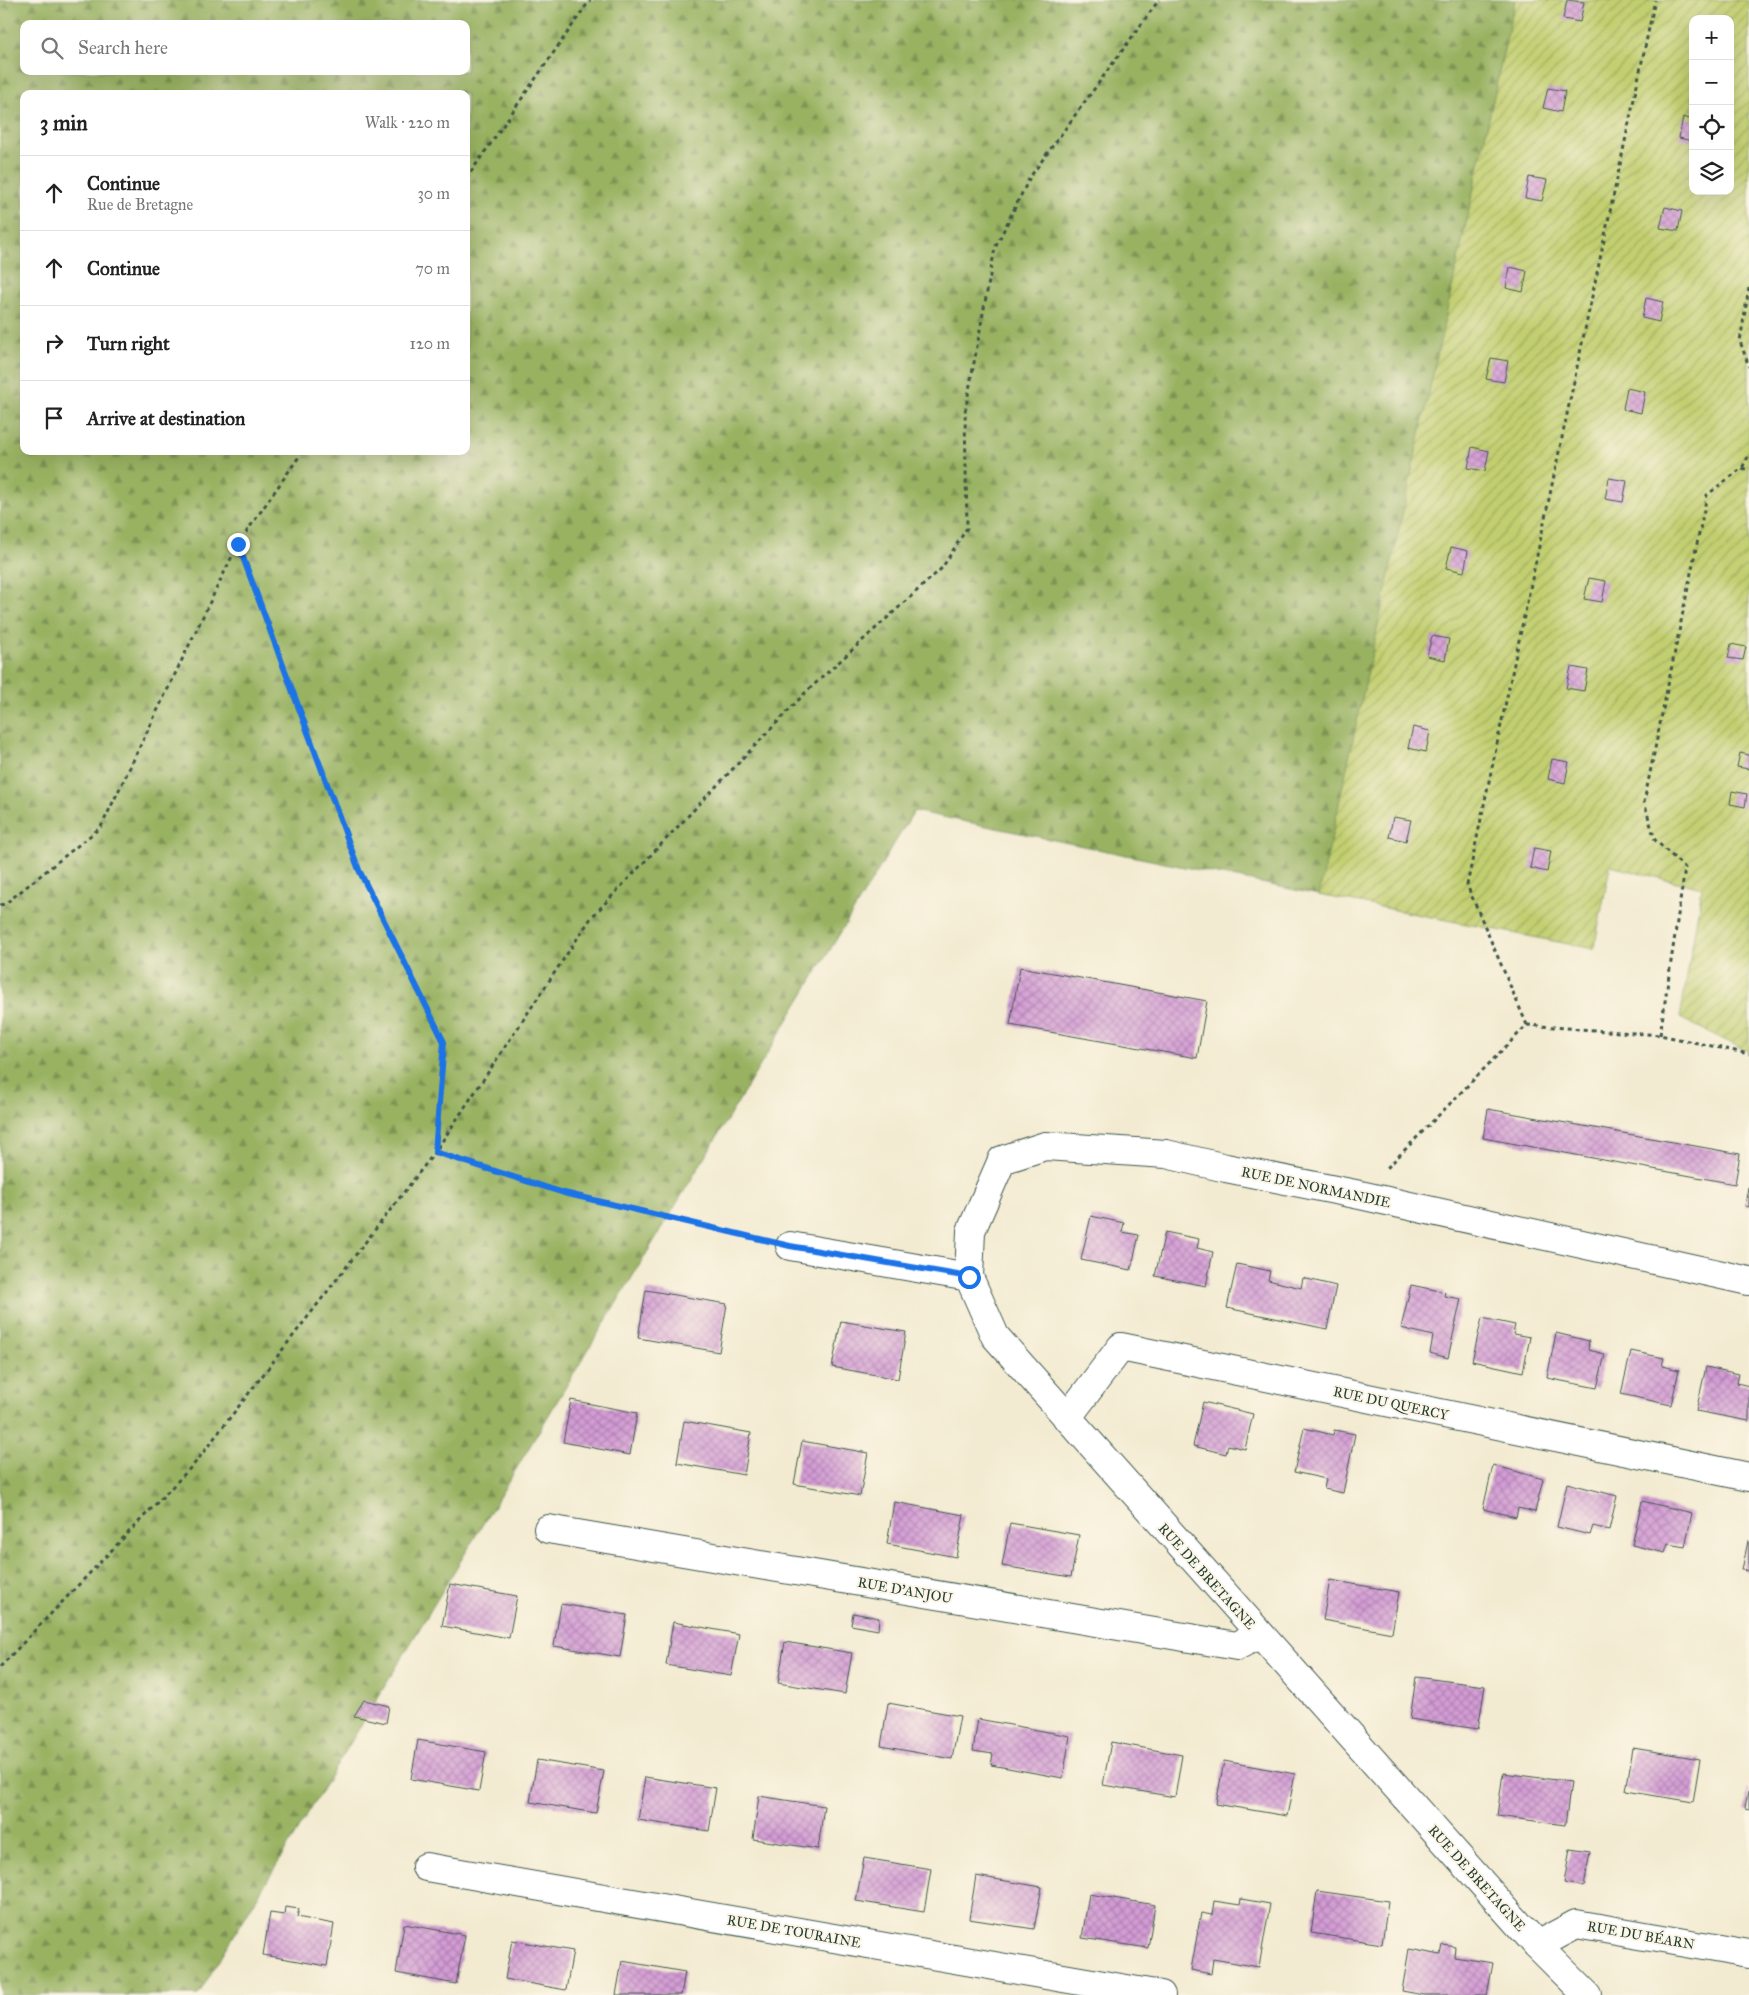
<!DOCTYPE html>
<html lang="en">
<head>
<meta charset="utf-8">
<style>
  :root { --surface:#fff; --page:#f2f2f2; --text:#222; --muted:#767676; --line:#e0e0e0 }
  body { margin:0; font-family:"IM FELL Great Primer",serif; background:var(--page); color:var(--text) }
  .controls { position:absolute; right:15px; top:15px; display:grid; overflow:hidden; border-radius:10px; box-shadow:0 5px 20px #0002 }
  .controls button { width:45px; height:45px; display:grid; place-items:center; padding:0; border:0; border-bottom:1px solid var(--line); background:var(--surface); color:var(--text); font:25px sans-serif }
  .stop { position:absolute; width:15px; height:15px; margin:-11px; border:4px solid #1a73e8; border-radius:50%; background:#fff }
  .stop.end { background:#1a73e8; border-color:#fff; box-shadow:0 1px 5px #0008 }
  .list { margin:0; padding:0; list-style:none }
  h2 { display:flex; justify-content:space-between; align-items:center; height:65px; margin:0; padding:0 20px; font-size:21px }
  h2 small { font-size:16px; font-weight:400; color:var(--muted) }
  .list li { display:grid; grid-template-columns:32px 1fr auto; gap:15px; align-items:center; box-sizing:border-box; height:75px; padding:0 20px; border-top:1px solid var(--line) }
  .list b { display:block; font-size:19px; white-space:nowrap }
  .list p { margin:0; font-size:16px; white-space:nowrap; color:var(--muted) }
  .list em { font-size:16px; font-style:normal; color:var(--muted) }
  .icon { flex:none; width:28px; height:28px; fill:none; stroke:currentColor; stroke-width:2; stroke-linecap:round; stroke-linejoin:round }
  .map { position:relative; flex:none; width:1749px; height:1995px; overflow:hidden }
  .search { position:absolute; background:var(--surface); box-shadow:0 5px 20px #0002; left:20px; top:20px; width:450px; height:55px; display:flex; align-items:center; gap:12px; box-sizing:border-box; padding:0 18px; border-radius:10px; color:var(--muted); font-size:19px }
  .panel { position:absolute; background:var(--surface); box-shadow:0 5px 20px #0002; left:20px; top:90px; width:450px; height:365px; border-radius:10px }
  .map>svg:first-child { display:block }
  .forest { fill:url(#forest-firs); stroke:#5c784b; fill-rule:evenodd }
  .garden { fill:url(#garden-furrows); stroke:#708652; fill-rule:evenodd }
  .building { fill:url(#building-cross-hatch) }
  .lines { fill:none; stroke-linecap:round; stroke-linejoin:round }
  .street-casing { stroke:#3f574c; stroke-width:30 }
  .path { stroke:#3f574c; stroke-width:3; stroke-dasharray:4 4; stroke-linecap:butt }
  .street { stroke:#fff; stroke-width:28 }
  .route { stroke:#1a73e8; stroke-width:6 }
  .labels { text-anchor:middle; stroke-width:4; stroke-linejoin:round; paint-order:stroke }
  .street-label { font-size:14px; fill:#1f3d34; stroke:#fcf5e5 }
</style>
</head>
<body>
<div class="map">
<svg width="1749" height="1995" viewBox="0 0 1749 1995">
  <defs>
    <pattern id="forest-firs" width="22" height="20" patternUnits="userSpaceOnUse" patternTransform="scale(1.25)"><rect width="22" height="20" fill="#99b262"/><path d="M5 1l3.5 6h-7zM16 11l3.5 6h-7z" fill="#7c9252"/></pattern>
    <pattern id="garden-furrows" width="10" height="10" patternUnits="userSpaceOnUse" patternTransform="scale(1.25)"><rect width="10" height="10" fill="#c2cf70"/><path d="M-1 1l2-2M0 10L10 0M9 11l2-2" fill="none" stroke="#9da95d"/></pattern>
    <pattern id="building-cross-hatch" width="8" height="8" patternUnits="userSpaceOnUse" patternTransform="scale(1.25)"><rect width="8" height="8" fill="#d49cd5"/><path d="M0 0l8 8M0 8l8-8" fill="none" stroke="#ab80ae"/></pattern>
  </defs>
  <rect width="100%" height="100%" fill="#fcf5e5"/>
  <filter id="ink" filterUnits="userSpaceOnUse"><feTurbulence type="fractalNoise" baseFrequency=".02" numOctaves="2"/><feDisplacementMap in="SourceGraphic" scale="10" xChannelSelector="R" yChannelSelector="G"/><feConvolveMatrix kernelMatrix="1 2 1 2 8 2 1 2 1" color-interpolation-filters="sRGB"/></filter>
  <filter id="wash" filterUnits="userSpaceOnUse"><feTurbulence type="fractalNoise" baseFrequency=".0096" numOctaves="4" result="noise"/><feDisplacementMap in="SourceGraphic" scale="20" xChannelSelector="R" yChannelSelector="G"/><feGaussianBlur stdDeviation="1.12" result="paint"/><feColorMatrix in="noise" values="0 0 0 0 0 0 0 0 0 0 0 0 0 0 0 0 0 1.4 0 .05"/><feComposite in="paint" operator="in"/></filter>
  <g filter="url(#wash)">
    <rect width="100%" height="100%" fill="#f3ebd1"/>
    <!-- forest -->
    <path class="forest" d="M0,0H1515L1319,895L914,811L198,1995H0ZM24,24H466V71H24ZM24,94H466V451H24Z"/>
    <!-- garden -->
    <path class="garden" d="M1515,0H1749V1052L1680,1018L1702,888L1610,866L1594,949L1319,895ZM1693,19H1730V191H1693Z"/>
    <g id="blocks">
      <!-- building -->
      <g class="building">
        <path d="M1567,0L1584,2L1580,22L1563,19Z"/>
        <path d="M1548,88L1565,91L1561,112L1543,108Z"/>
        <path d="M1683,117L1693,120V141L1679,138Z"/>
        <path d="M1529,177L1547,180L1542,201L1525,198Z"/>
        <path d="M1665,207L1682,211L1678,231L1660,228Z"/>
        <path d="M1510,267L1527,271L1523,292L1506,288Z"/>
        <path d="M1646,298L1663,302L1659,322L1642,318Z"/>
        <path d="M1491,358L1508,361L1504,382L1486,379Z"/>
        <path d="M1627,388L1645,392L1641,413L1623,409Z"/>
        <path d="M1472,447L1489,451L1485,471L1468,468Z"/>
        <path d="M1609,478L1627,481L1623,502L1605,499Z"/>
        <path d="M1451,547L1468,551L1464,572L1446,568Z"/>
        <path d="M1589,578L1606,581L1602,602L1584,599Z"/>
        <path d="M1432,636L1449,639L1445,660L1427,656Z"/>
        <path d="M1731,644L1746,647L1743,660L1728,658Z"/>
        <path d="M1571,667L1588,670L1584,691L1566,688Z"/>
        <path d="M1413,727L1430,731L1426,752L1408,748Z"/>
        <path d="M1740,753L1749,755V769L1737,767Z"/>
        <path d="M1552,759L1569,762L1565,783L1548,779Z"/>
        <path d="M1732,791L1747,794L1745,807L1730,804Z"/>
        <path d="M1393,817L1411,820L1406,841L1389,837Z"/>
        <path d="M1534,848L1551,851L1547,872L1530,868Z"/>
        <path d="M1020,967L1207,1001L1197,1058L1010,1025Z"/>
        <path d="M1488,1109L1740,1154L1735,1184L1483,1138Z"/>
        <path d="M1748,1187H1749V1207L1745,1206Z"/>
        <path d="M1091,1216L1124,1223L1122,1232L1139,1235L1131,1270L1081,1260Z"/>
        <path d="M1165,1232L1199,1239L1197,1248L1213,1252L1206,1286L1155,1276Z"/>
        <path d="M1237,1264L1270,1271L1268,1280L1301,1288L1303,1278L1336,1286L1327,1329L1227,1308Z"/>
        <path d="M1411,1285L1445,1292L1444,1296L1461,1299L1448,1358L1430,1353L1433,1336L1401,1328Z"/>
        <path d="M646,1290L727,1304L719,1352L638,1338Z"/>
        <path d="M1482,1318L1515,1325L1513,1334L1530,1337L1523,1372L1472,1361Z"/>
        <path d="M841,1321L906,1332L898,1379L832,1367Z"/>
        <path d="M1556,1333L1589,1341L1588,1350L1605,1354L1597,1388L1547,1378Z"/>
        <path d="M1631,1351L1664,1358L1662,1366L1679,1370L1671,1405L1621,1394Z"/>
        <path d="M1706,1367L1739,1374L1737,1383L1749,1386V1421L1696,1411Z"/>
        <path d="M571,1400L637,1413L630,1455L563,1442Z"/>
        <path d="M1203,1402L1253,1414L1245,1449L1228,1445L1226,1454L1193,1446Z"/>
        <path d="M684,1421L751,1433L744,1475L677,1463Z"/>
        <path d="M1304,1428L1333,1435L1334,1430L1355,1434L1343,1493L1324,1489L1326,1479L1294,1472Z"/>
        <path d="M802,1441L868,1453L860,1496L794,1484Z"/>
        <path d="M1493,1465L1543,1479L1535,1512L1518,1508L1516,1517L1483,1509Z"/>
        <path d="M1567,1483L1617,1496L1609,1530L1593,1526L1590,1535L1557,1527Z"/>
        <path d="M1642,1501L1692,1513L1685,1547L1668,1544L1665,1553L1632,1545Z"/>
        <path d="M894,1502L964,1515L956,1557L887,1544Z"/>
        <path d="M1010,1523L1079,1535L1071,1577L1002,1566Z"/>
        <path d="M1748,1541H1749V1571L1742,1570Z"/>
        <path d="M1330,1580L1399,1592L1392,1633L1323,1620Z"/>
        <path d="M450,1584L517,1596L509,1638L442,1626Z"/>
        <path d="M561,1604L627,1615L620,1657L554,1646Z"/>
        <path d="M853,1613L879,1618L878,1630L851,1625Z"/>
        <path d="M673,1622L739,1634L731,1676L666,1665Z"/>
        <path d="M785,1642L852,1653L845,1694L778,1683Z"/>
        <path d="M1416,1677L1485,1686L1478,1729L1410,1719Z"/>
        <path d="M364,1700L389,1706L386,1723L354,1716Z"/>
        <path d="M888,1703L960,1716L952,1759L881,1746Z"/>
        <path d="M978,1719L1070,1736L1063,1778L991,1765L993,1754L973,1751Z"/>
        <path d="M418,1740L486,1752L479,1791L411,1779Z"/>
        <path d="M1111,1742L1182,1755L1175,1797L1103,1785Z"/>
        <path d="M1633,1748L1700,1759L1693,1802L1626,1791Z"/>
        <path d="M537,1760L604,1771L596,1813L530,1802Z"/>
        <path d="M1224,1761L1295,1774L1287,1816L1216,1804Z"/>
        <path d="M1503,1773L1571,1782L1565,1825L1497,1816Z"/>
        <path d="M645,1777L716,1788L709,1831L638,1820Z"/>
        <path d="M1748,1791H1749V1810L1745,1809Z"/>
        <path d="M759,1796L824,1806L818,1849L753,1839Z"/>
        <path d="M1570,1849L1590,1852L1584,1886L1564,1883Z"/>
        <path d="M864,1858L931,1869L924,1912L856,1901Z"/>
        <path d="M976,1876L1042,1887L1034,1929L969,1919Z"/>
        <path d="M1317,1891L1388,1901L1382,1944L1311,1933Z"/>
        <path d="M1089,1894L1155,1905L1148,1948L1082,1938Z"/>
        <path d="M1241,1899L1270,1904L1259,1967L1213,1959L1211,1974L1191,1970L1201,1913L1212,1915L1214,1901L1240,1905Z"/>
        <path d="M285,1907L299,1909L297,1917L334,1924L327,1966L263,1955L270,1913L284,1915Z"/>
        <path d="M404,1924L465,1935L456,1984L396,1973Z"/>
        <path d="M512,1940L573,1951L566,1990L505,1979Z"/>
        <path d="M1443,1945L1455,1947L1454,1957L1493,1963L1487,1995H1424L1402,1991L1409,1949L1441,1955Z"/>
        <path d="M622,1961L685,1972L681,1995H616Z"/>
      </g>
    </g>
  </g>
  <g filter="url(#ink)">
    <use href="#blocks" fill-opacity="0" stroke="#3f574c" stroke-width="1"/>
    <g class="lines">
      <!-- street casing -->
      <g class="street-casing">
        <g id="street">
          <path d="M790,1246L969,1277L995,1336L1537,1945L1587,1995"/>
          <path d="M969,1277L971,1231L1002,1160L1045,1146L1166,1154L1226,1168L1360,1195L1749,1281"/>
          <path d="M1067,1418L1121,1347L1749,1477"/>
          <path d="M548,1529L1237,1646L1260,1634"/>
          <path d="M426,1867L1161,1995"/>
          <path d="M1537,1945L1576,1924L1749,1954"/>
        </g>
      </g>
      <!-- path -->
      <g class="path">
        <path d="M466,179L590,0"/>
        <path d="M1749,288L1740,341L1749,367"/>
        <path d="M1742,468L1749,470"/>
        <path d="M238,544L359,870L444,1042L435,1152L564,1193L760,1239"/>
        <path d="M0,905L5,904L101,827L238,544L303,451"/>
        <path d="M1527,1025L1467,885L1655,0"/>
        <path d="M1660,1035L1685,868L1655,840L1644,802L1707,495L1742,468L1749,455"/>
        <path d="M1387,1168L1527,1025L1660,1035L1749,1054"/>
        <path d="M0,1667L195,1463L435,1152L591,918L806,692L942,568L967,528L965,412L995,248L1030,177L1159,0"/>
      </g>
      <!-- street -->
      <use href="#street" class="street"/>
    </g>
  </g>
  <g class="lines" filter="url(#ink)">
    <!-- route -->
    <path class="route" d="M238,544L359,870L444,1042L435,1152L564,1193L790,1246L969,1277"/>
  </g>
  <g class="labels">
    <!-- street labels -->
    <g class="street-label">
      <text transform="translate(1316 1187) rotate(12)" y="5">RUE DE NORMANDIE</text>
      <text transform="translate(1391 1403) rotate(12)" y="5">RUE DU QUERCY</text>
      <text transform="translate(1207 1576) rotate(48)" y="5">RUE DE BRETAGNE</text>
      <text transform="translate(905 1590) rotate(10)" y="5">RUE D'ANJOU</text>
      <text transform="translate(1477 1878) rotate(48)" y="5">RUE DE BRETAGNE</text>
      <text transform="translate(794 1931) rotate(10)" y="5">RUE DE TOURAINE</text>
      <text transform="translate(1641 1935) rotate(10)" y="5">RUE DU BÉARN</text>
    </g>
  </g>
</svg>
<div class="controls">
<button>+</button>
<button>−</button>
<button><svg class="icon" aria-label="locate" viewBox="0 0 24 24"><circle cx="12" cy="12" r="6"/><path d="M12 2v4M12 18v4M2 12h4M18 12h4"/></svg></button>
<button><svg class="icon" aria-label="layers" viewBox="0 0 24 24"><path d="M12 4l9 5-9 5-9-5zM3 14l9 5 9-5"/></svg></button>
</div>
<div class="stop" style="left:969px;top:1277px"></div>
<div class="stop end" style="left:238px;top:544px"></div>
<div class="search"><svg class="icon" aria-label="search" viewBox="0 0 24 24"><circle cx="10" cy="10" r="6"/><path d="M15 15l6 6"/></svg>Search here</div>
<section class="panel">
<h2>3 min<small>Walk · 220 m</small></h2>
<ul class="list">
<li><svg class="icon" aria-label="ahead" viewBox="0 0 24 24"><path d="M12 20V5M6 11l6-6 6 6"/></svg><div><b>Continue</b><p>Rue de Bretagne</p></div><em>30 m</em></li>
<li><svg class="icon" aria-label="ahead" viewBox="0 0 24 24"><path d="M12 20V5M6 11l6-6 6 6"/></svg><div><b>Continue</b></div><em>70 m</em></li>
<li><svg class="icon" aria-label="right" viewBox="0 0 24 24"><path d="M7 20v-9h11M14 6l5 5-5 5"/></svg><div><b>Turn right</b></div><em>120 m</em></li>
<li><svg class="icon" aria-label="arrive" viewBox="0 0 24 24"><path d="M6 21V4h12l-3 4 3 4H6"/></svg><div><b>Arrive at destination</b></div></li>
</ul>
</section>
</div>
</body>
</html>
